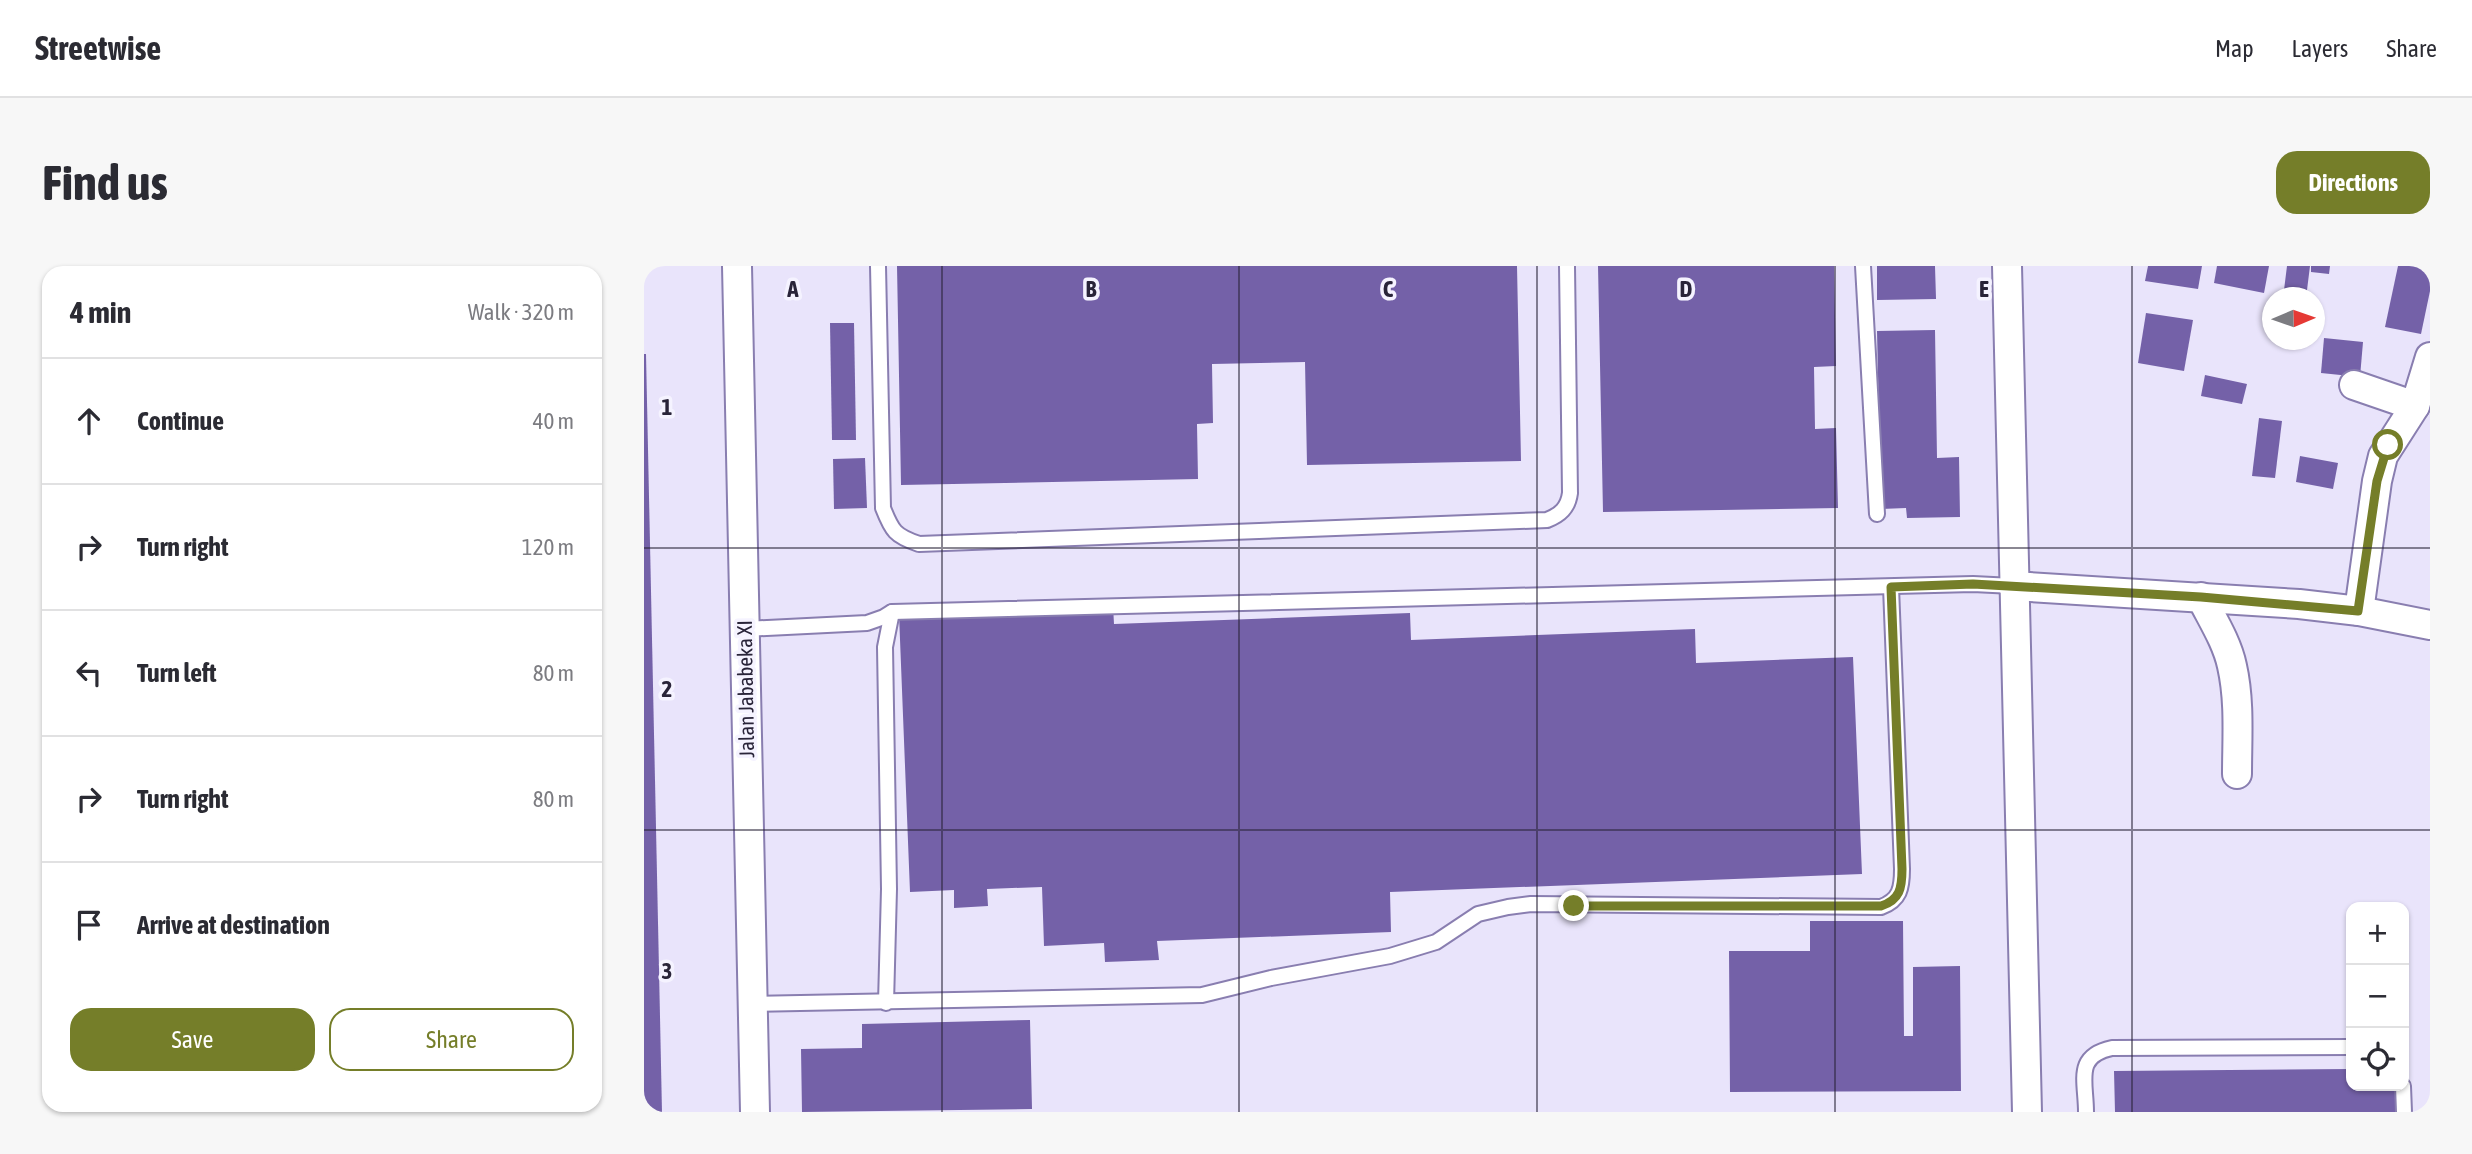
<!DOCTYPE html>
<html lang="en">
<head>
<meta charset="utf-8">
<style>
  :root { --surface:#fff; --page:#f7f7f7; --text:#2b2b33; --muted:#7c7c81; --line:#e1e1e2; --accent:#757e29 }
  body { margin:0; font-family:"Asap Condensed",sans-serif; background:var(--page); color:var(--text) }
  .controls { position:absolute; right:21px; bottom:21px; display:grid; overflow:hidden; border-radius:14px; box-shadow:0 2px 5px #0004 }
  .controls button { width:63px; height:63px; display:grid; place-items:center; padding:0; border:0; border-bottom:2px solid var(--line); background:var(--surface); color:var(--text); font:35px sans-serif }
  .compass { position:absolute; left:1618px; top:21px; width:63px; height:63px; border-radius:50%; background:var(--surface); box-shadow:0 2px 5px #0004; rotate:88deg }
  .stop { position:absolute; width:21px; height:21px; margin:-16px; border:5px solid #757e29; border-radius:50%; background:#fff }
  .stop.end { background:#757e29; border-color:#fff; box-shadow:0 2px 7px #0008 }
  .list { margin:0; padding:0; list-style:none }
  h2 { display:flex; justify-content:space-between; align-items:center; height:91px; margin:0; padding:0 28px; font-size:30px }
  h2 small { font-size:23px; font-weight:400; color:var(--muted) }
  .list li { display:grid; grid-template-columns:46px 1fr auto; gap:21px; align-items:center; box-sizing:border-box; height:126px; padding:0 28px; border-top:2px solid var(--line) }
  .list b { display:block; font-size:26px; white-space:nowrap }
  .list em { font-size:23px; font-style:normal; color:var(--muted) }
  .actions { display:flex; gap:14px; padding:21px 28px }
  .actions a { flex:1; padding:16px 0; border:2px solid var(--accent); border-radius:21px; text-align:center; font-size:24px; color:var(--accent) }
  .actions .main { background:var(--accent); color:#fff }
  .icon { flex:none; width:38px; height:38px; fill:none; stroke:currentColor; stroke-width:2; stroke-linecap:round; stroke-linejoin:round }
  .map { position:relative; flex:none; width:1786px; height:846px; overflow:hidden; border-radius:21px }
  header { display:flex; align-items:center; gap:42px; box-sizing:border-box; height:98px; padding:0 35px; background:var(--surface); border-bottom:2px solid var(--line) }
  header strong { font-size:33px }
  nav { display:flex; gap:38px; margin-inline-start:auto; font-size:24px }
  .intro { display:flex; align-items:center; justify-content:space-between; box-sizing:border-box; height:168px; padding:0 42px }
  h1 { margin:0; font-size:49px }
  .button { padding:18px 32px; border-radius:21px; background:var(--accent); color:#fff; font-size:24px; font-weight:700 }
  main { display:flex; gap:42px; padding:0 42px }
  aside { flex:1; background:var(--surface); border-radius:21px; box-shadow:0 2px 5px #0004 }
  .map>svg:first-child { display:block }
  .building { fill:#7461a8 }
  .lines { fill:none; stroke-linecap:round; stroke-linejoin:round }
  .service-casing { stroke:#897eb0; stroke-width:18 }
  .minor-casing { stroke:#897eb0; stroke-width:32 }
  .service { stroke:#fff; stroke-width:14 }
  .minor { stroke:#fff; stroke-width:28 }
  .route { stroke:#757e29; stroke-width:9 }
  .grid { fill:none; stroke:#292439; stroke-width:2; stroke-opacity:0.55 }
  .labels { text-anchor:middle; stroke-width:7; stroke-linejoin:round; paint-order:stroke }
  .street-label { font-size:21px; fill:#292439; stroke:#f5f3ff }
  .grid-label { font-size:23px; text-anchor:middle; font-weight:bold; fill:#292439; stroke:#f5f3ff; stroke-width:7; stroke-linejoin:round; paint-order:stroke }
</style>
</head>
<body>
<header>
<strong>Streetwise</strong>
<nav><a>Map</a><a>Layers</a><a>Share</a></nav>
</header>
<div class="intro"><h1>Find us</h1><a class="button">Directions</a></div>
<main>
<aside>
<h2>4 min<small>Walk · 320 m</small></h2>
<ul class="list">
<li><svg class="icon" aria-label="ahead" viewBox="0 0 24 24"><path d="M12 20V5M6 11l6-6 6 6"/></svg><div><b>Continue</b></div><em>40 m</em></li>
<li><svg class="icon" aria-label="right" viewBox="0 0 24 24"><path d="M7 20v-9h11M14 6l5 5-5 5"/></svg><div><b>Turn right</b></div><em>120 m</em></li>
<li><svg class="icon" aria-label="left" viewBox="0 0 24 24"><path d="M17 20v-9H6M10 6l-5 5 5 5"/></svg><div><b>Turn left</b></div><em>80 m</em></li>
<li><svg class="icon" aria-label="right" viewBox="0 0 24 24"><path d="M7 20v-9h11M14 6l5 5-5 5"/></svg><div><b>Turn right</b></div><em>80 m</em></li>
<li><svg class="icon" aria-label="arrive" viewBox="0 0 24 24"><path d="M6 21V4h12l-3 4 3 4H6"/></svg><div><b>Arrive at destination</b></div></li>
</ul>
<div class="actions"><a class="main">Save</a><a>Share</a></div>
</aside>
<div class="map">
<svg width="1786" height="846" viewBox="0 0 1786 846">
  <rect width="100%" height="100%" fill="#e9e4fb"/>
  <!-- building -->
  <g class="building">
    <path d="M253,0H873L877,195L663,199L661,96L568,98L569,157L553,158L554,213L257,219Z"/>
    <path d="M954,0H1190L1192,100L1170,101L1171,163L1192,162L1194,242L959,246Z"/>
    <path d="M1233,0H1291L1292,33L1233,34Z"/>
    <path d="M1504,0H1558L1554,23L1501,15Z"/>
    <path d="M1573,0H1625L1620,27L1570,17Z"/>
    <path d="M1643,0H1666L1662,32H1639Z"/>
    <path d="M1667,0H1686L1685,8L1667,6Z"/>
    <path d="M1754,0H1786V25L1777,68L1741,61Z"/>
    <path d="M1502,47L1549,54L1540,105L1494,97Z"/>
    <path d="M186,57H210L212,174H188Z"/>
    <path d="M1291,64L1293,192L1315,191L1316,251L1263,252L1262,242L1237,243L1233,65Z"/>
    <path d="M1680,72L1719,76L1716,111L1677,107Z"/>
    <path d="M0,88H2L18,846H0Z"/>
    <path d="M1561,109L1603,118L1598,138L1557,130Z"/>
    <path d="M1615,152L1638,155L1631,212L1608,210Z"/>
    <path d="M1656,190L1694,197L1689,223L1652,216Z"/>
    <path d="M221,192L223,242L190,243L189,193Z"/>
    <path d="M469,340L470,358L766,347L767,374L1051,363L1052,397L1209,391L1218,608L746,626L747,666L513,675L515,694L461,696L460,677L400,680L398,621L343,623L344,640L310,642V624L266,626L255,348Z"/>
    <path d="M1166,655H1259L1260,770H1269V701L1316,700L1317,825L1086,826L1085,685H1166Z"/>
    <path d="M386,754L388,843L158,846L157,783L218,782V758Z"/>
    <path d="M1707,803V820H1753V846H1471L1470,805Z"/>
  </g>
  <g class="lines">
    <!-- service casing -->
    <g class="service-casing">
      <g id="service">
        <path d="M234,0L239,242C248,265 251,270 275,278L903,254C916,249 924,242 926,227L923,0"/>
        <path d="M1219,0L1233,248"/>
        <path d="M101,363L223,357L240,351L248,346L1329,318L1369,320"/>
        <path d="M242,737L245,623L241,381L248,346"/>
        <path d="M109,738L558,729L627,712L746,690L792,676L834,648L864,641L887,638L1237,641C1256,634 1258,622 1258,603L1247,321"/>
        <path d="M1759,820L1760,846"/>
        <path d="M1442,846C1442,815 1430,790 1468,782L1707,781"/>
      </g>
    </g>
    <!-- minor casing -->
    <g class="minor-casing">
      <g id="minor">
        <path d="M93,0L111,846"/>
        <path d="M1363,0L1383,846"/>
        <path d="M1710,119L1771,140"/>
        <path d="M1369,320L1655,338L1715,345L1786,359"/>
        <path d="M1557,331C1568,353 1583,376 1588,400C1596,435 1593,473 1593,508"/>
        <path d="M1715,345L1733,215L1739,190L1771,140L1786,91"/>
      </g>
    </g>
    <!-- service -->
    <use href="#service" class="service"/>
    <!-- minor -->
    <use href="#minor" class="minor"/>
  </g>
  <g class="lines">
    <!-- route -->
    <path class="route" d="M930,640H1237C1256,634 1258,622 1258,603L1247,321L1329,318L1557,331L1714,345L1733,215L1744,179"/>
  </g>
  <!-- grid -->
  <path class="grid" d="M298,0V846M595,0V846M893,0V846M1191,0V846M1488,0V846M0,282H1786M0,564H1786"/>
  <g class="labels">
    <!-- street labels -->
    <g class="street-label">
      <text transform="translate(102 423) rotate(-91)" y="7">Jalan Jababeka XI</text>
    </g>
  </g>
  <g class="grid-label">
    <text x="149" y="31">A</text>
    <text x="447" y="31">B</text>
    <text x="744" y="31">C</text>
    <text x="1042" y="31">D</text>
    <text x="1340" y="31">E</text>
    <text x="23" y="149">1</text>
    <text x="23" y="431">2</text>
    <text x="23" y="713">3</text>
  </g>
</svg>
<div class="controls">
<button>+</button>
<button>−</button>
<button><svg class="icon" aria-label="locate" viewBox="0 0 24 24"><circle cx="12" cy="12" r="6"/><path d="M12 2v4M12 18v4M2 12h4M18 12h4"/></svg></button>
</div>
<svg class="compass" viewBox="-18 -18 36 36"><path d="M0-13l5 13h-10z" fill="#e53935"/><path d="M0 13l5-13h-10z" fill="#7c7c81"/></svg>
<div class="stop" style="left:1744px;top:179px"></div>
<div class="stop end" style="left:930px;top:640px"></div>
</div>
</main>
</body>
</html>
